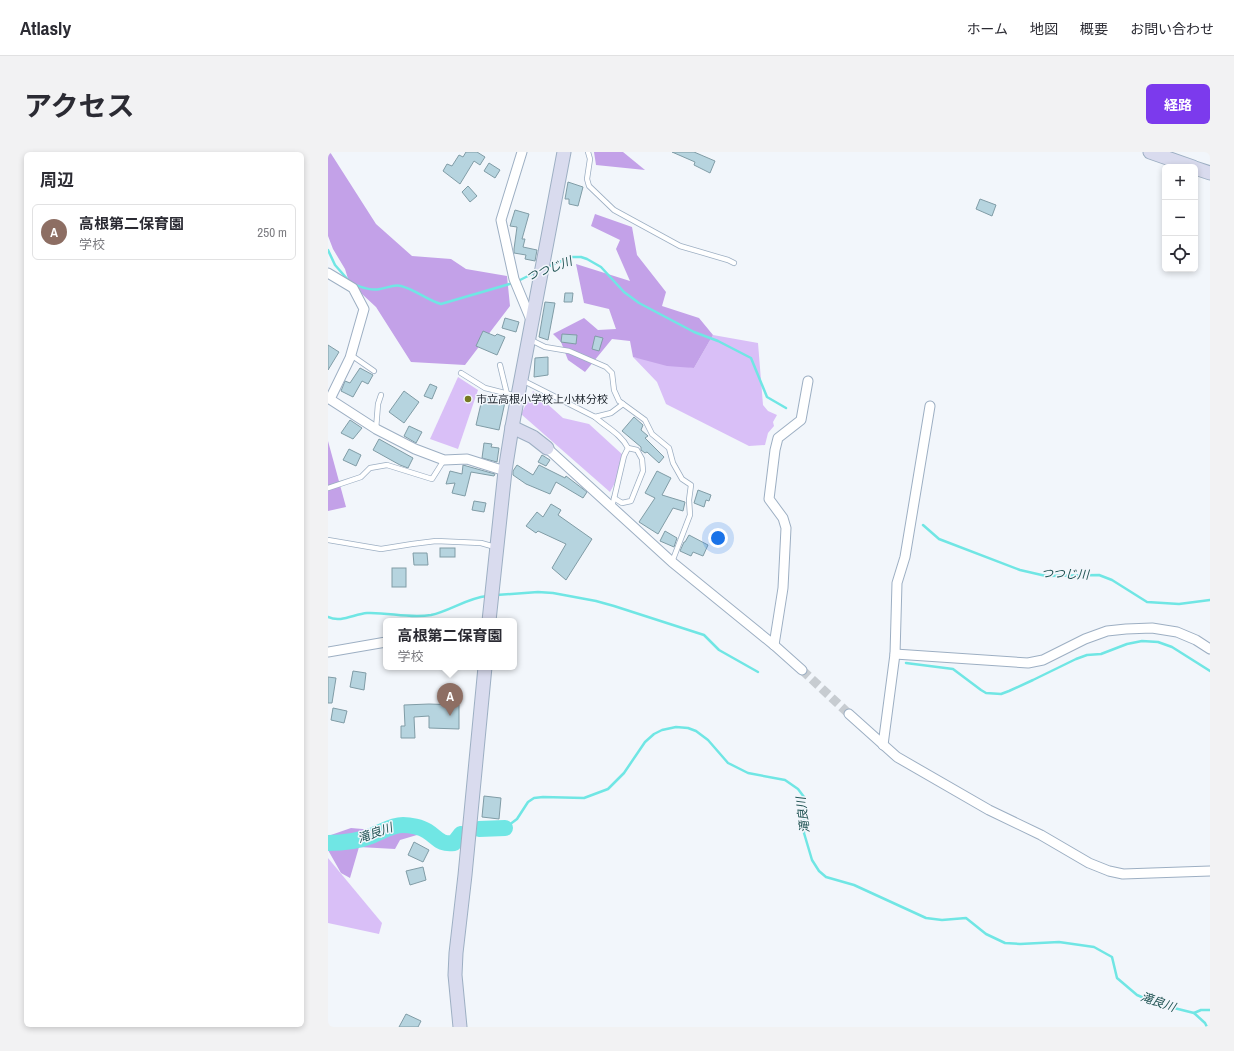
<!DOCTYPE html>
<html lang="ja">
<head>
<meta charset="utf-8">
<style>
  :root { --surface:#fff; --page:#f2f2f3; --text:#2b2b33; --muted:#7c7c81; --line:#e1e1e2; --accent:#7c3aed }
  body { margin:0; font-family:"Archivo Narrow","Noto Sans JP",sans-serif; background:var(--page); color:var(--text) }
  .controls { position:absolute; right:12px; top:12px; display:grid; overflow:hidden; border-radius:6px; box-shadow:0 2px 6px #0003 }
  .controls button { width:36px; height:36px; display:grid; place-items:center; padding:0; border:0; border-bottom:1px solid var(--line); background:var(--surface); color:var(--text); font:20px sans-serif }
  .you { position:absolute; left:390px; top:386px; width:14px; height:14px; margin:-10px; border:3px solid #fff; border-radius:50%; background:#1a73e8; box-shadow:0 0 0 6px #1a73e833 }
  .badge { display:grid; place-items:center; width:26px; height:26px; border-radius:50%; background:var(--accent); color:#fff; font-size:13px; font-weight:700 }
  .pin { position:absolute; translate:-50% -33px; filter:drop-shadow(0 1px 2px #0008) }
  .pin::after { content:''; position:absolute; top:21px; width:14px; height:12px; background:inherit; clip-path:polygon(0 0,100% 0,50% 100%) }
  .popup { position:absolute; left:55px; top:466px; width:134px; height:52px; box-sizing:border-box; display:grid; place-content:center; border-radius:6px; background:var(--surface); filter:drop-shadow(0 1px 3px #0005); font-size:13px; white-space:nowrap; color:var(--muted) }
  .popup b { font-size:15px; color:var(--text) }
  .popup::after { content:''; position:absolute; left:50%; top:100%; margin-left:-8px; border:8px solid transparent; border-top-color:var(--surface) }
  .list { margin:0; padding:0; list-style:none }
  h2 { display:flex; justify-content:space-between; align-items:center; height:52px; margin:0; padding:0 16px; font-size:17px }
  h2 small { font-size:13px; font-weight:400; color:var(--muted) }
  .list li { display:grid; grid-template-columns:26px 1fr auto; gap:12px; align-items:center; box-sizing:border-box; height:56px; margin:0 8px 8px; padding:0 8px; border:1px solid var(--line); border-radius:6px }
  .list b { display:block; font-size:15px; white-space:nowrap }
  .list p { margin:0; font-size:13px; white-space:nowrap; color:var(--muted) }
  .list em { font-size:13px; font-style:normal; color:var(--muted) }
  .icon { flex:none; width:22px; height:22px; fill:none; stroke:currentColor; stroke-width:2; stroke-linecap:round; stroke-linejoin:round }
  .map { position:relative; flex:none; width:882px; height:875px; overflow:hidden; border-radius:6px }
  header { display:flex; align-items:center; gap:24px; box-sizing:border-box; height:56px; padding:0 20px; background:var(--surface); border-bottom:1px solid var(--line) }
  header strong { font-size:19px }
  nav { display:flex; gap:22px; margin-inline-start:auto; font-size:14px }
  .intro { display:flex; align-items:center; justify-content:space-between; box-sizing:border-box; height:96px; padding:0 24px }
  h1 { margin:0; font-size:28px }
  .button { padding:10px 18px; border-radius:6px; background:var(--accent); color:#fff; font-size:14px; font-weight:700 }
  main { display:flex; gap:24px; padding:0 24px }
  aside { flex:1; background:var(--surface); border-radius:6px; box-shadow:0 2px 6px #0003 }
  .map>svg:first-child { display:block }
  .green { fill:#d9bff7 }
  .forest { fill:#c3a1e8 }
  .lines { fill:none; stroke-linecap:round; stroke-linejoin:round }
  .stream { stroke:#70e6e4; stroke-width:2.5 }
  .river { stroke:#70e6e4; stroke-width:16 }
  .building { fill:#b6d4df; stroke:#809ca6 }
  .street-tunnel { stroke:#c7ccd1; stroke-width:9; stroke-dasharray:9 4.5; stroke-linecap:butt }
  .lane-casing { stroke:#9dafc3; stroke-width:6 }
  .street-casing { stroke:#9dafc3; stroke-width:11 }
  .secondary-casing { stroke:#9dafc3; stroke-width:15 }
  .lane { stroke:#fff; stroke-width:4.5 }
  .street { stroke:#fff; stroke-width:9 }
  .secondary { stroke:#d9dbee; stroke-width:13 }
  .poi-dot { fill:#767921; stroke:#f2f6fb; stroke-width:1.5 }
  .labels { text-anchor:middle; stroke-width:3; stroke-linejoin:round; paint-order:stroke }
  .poi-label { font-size:11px; fill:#1c232b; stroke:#f2f6fb; text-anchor:start }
  .water-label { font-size:12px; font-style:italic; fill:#205353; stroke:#f2f6fb }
</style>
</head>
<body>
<header>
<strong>Atlasly</strong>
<nav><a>ホーム</a><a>地図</a><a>概要</a><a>お問い合わせ</a></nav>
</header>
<div class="intro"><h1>アクセス</h1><a class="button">経路</a></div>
<main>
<aside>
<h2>周辺<small></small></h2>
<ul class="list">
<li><span class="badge" style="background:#8d6e63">A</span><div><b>高根第二保育園</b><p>学校</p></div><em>250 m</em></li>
</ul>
</aside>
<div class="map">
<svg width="882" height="875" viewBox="0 0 882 875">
  <rect width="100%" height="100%" fill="#f2f6fb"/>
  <!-- green -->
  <g class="green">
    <path d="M385,183L430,191L435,253L440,259L449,263L445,270L446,274L440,281L437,293L421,294L338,252L329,230L305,205L366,216Z"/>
    <path d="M130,225L150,238L130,297L102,287Z"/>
    <path d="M205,239L235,266L261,272L296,304L295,316L282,340L193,262Z"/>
    <path d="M0,706L54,771L51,782L0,771Z"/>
  </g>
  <!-- forest -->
  <g class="forest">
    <path d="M0,0H2L48,72L84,104L123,107L138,117L179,124L182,154L137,213L83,210L48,155L21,130L17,117L5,97L0,84Z"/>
    <path d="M266,0H295L317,18L268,13Z"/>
    <path d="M267,62L304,75L309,103L338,140L334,154L371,166L385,183L366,216L339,214L305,205L302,189L284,187L257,220L240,208L233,190L225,182L256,166L270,178L288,177L281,157L256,151L248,112L302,129L288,97L292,88L263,74Z"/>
    <path d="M0,289L18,355L0,359Z"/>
    <path d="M75,674L87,679L89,683L72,688L67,697L31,695L22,726L13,721L0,698V684L23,676L46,678Z"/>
  </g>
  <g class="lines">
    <!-- stream -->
    <g class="stream">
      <path d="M0,98L7,113L21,129"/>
      <path d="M219,115L244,105H253L259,107L273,115L296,140L311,151L366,180L390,189L423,206L439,245L458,256"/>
      <path d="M190,129L208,120"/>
      <path d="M25,132C34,135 42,139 52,137C59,136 66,132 73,134C88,138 99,148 113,152L185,131"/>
      <path d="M595,373L611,387L692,418L718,424L771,423L784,428L819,450L851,452L882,448"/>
      <path d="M168,443L210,440L225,441L268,449L286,454L376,483L391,498L430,520"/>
      <path d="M0,465C13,471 26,462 39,461C61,460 81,467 103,463C122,459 139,446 159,444"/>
      <path d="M578,511L625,517L653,538L658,541L673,542L681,539L705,528L748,507L759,503L773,502L799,492L814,489L830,490L844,495L882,519"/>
      <path d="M177,676L189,667L200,650L206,646L215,645L256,646L280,637L296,621L317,590L326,582L334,578L348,575L360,576L368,579L380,588L400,611L420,621L457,628L470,637L476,645V681L484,708L491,719L498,725L526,733L598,766L614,768L638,766L658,782L677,791L692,792L731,790L766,795L784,805L789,826L809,843L830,852L866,861L877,871L879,875"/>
      <path d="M866,861L873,858H882"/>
    </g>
    <!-- river -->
    <g class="river">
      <path d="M151,677L177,676"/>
      <path d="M0,691C15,691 28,690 43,684C54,680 63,673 75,673C82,673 93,675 99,679C110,686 112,693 126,691L133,682"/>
    </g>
  </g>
  <!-- building -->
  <g class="building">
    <path d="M138,0H149L157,5L152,13L146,9L132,32L115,19L119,12L124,14L131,3L135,5Z"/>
    <path d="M344,0H366L387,9L382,21L366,13L367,10Z"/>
    <path d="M161,11L172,18L167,26L156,19Z"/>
    <path d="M240,30L255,35L250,54L241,52V47H237Z"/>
    <path d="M140,34L149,44L142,50L134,40Z"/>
    <path d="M652,47L668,53L664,64L648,57Z"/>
    <path d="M187,58L201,62L194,87H197L195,95L209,98L207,109L197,107L198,103L186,101V97L189,75L182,74Z"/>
    <path d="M237,141H245L244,150H236Z"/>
    <path d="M217,150L227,151L220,188L211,185Z"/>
    <path d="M177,166L191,170L188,180L174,176Z"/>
    <path d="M155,179L167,184L169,182L177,185L169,203L148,194Z"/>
    <path d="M234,182L249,183L248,192L233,190Z"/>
    <path d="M267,184L275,186L271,199L264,197Z"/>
    <path d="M0,193L11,200L0,218Z"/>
    <path d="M220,205V223L206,225L207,206Z"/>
    <path d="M32,216L45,223L40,232L34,229L25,245L13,239L17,229L22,231Z"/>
    <path d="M102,232L109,235L104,247L96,244Z"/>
    <path d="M76,239L91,250L76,271L61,260Z"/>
    <path d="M155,243L177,250L171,278L148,273Z"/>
    <path d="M306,265L315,273L313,278L320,284L317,286L336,305L331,311L319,300L317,301L313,298V295L294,279Z"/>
    <path d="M22,268L34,276L25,287L13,281Z"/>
    <path d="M81,274L94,280L88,291L76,284Z"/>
    <path d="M51,287L85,306L80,316L72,313L45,298Z"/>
    <path d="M156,291L164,292L163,295L171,296L169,310L154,306Z"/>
    <path d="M21,297L33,303L28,314L15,308Z"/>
    <path d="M214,303L222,308L218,314L210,310Z"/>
    <path d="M135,313L167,322L166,324L143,320L137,344L124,341L127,331L118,332L122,319L134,322Z"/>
    <path d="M189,313L205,323L211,313L237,326L238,324L259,340L255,346L228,330L222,342L198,332L185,323V319Z"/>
    <path d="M329,319L343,326L334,343L357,350L355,359L345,356L330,382L311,370L327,346L317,341Z"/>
    <path d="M370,338L383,343L381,349L378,348L376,355L366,351Z"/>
    <path d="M146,349L158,351L156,360L144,358Z"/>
    <path d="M223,352L233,358L230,363L264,387L238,428L224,416L238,392L210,379L208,381L198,374L209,360L215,365Z"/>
    <path d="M337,379L349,386L346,395L332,389Z"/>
    <path d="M361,383L380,393L375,404L365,400L363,404L352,399L356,390H357Z"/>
    <rect x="112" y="396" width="15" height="9"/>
    <path d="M85,401H99L100,413H86Z"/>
    <rect x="64" y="416" width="14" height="19"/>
    <path d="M25,519L38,521L36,538L22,535Z"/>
    <path d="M0,525L8,526L4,551H0Z"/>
    <path d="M101,552L131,553V577L101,576V564L86,565L87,586H73V574H77L76,553Z"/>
    <path d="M5,556L19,559L16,571L3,568Z"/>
    <path d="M156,644L173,646L171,667L154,665Z"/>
    <path d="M86,690L101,698L95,710L80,703Z"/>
    <path d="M95,715L98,728L82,733L78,719Z"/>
    <path d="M78,862L93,869L90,875H71Z"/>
  </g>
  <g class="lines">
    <!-- street-tunnel -->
    <path class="street-tunnel" d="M474,518L521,562"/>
    <!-- lane casing -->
    <g class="lane-casing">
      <g id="lane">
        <path d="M260,0L262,7L259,27L261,34L286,58L352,94L400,108L406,111"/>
        <path d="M201,187L217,195L241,199L278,215L284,221L286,238L291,249L317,268L324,282L341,296L345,311L354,327L363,333L361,348L362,363L344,410"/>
        <path d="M23,203L46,219"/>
        <path d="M172,213L179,242"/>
        <path d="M133,221L157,236L189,244"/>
        <path d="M194,228L267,265L283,261L295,252"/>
        <path d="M267,265C278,275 293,282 300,296L296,304L284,355"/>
        <path d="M48,277L50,252L53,243"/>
        <path d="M0,336L33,325L42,316L59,313L104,327L116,308"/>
        <path d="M286,346L294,351L303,349L315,319L314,307L309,298L300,296"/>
        <path d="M0,388L53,397L84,392L108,389L153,391L167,395"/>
      </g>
    </g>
    <!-- street casing -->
    <g class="street-casing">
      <g id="street">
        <path d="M194,0L173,68L186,127L203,168"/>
        <path d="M0,121L25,136L36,157L22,206L2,247"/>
        <path d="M0,246L48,277L87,297L116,308L139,307L177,319"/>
        <path d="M219,296L344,410L446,493L474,518"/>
        <path d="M446,493L455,436L458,376L455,366L441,347L447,298L450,286L473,268L480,229"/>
        <path d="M0,500L58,490"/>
        <path d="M567,502L700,511L715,508L757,487L779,479L798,477L824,476L849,480L868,488L882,497"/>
        <path d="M521,562L569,605L661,658L713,683L761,711L781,719L795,722L882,719"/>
        <path d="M555,593L567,502L569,431L577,405L602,254"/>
      </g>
    </g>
    <!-- secondary casing -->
    <g class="secondary-casing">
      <g id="secondary">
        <path d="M822,0L865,15"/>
        <path d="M867,16L882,21"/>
        <path d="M184,275L205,285L219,296"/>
        <path d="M161,469L177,319L184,275L236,0"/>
        <path d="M132,875L127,823L128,801L137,723L157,515"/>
      </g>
    </g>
    <!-- lane -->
    <use href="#lane" class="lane"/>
    <!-- street -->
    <use href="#street" class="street"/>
    <!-- secondary -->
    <use href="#secondary" class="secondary"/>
  </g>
  <!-- markers -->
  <circle class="poi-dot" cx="140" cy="247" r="4"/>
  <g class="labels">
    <!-- poi labels -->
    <g class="poi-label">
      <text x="148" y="251">市立高根小学校上小林分校</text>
    </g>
    <!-- water labels -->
    <g class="water-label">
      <text transform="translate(221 117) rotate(-21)" y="4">つつじ川</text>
      <text transform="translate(737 422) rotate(2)" y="4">つつじ川</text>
      <text transform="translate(475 663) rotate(-97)" y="4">滝良川</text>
      <text transform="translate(47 681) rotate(-19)" y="4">滝良川</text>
      <text transform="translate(830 850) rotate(19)" y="4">滝良川</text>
    </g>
  </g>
</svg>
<div class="controls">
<button>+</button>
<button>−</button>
<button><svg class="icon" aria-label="locate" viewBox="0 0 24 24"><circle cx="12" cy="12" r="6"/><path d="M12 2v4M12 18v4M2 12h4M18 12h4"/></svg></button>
</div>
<div class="you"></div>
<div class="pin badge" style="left:122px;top:564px;background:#8d6e63">A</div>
<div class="popup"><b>高根第二保育園</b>学校</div>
</div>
</main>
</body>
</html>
